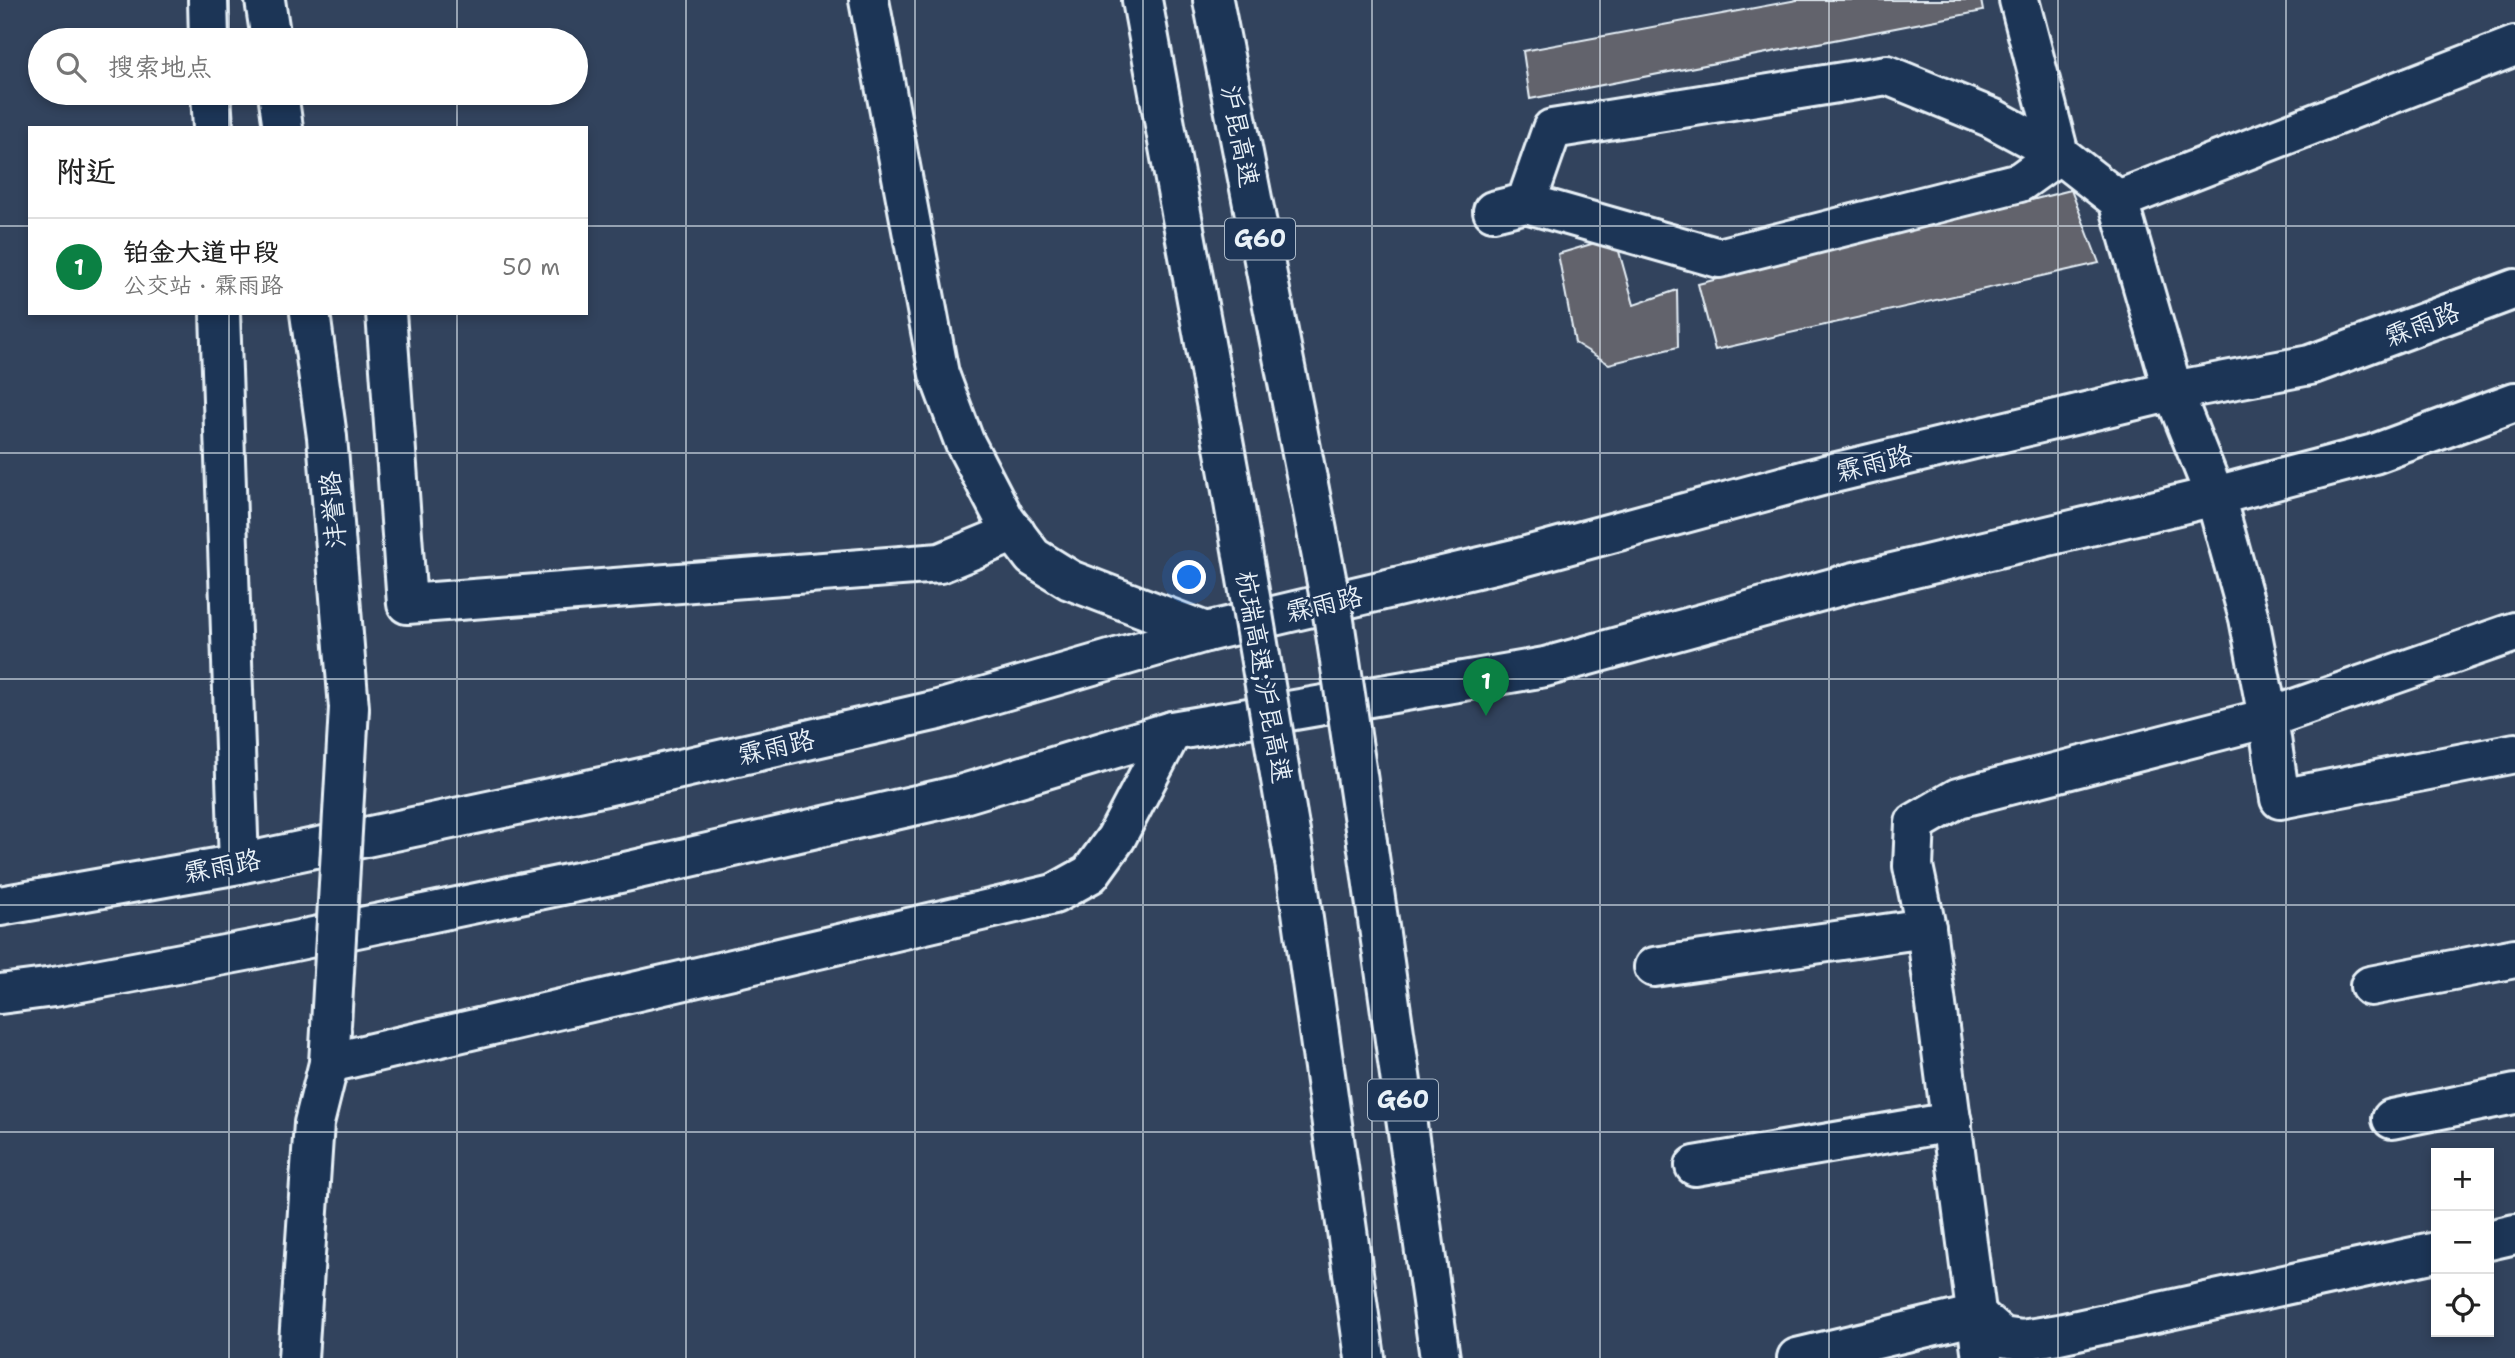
<!DOCTYPE html>
<html lang="zh">
<head>
<meta charset="utf-8">
<style>
  :root { --surface:#fff; --page:#f2f2f2; --text:#222; --muted:#767676; --line:#e0e0e0; --accent:#0b8043 }
  body { margin:0; font-family:"Shantell Sans","LXGW WenKai TC",sans-serif; background:var(--page); color:var(--text) }
  .controls { position:absolute; right:21px; bottom:21px; display:grid; overflow:hidden; border-radius:0px; box-shadow:0 4px 10px #0003 }
  .controls button { width:63px; height:63px; display:grid; place-items:center; padding:0; border:0; border-bottom:2px solid var(--line); background:var(--surface); color:var(--text); font:35px sans-serif }
  .you { position:absolute; left:1190px; top:578px; width:24px; height:24px; margin:-18px; border:5px solid #fff; border-radius:50%; background:#1a73e8; box-shadow:0 0 0 10px #1a73e833 }
  .badge { display:grid; place-items:center; width:46px; height:46px; border-radius:50%; background:var(--accent); color:#fff; font-size:23px; font-weight:700 }
  .pin { position:absolute; translate:-50% -58px; filter:drop-shadow(0 2px 4px #0008) }
  .pin::after { content:''; position:absolute; top:37px; width:24px; height:21px; background:inherit; clip-path:polygon(0 0,100% 0,50% 100%) }
  .list { margin:0; padding:0; list-style:none }
  h2 { display:flex; justify-content:space-between; align-items:center; height:91px; margin:0; padding:0 28px; font-size:30px }
  h2 small { font-size:23px; font-weight:400; color:var(--muted) }
  .list li { display:grid; grid-template-columns:46px 1fr auto; gap:21px; align-items:center; box-sizing:border-box; height:98px; padding:0 28px; border-top:2px solid var(--line) }
  .list b { display:block; font-size:26px; white-space:nowrap }
  .list p { margin:0; font-size:23px; white-space:nowrap; color:var(--muted) }
  .list em { font-size:23px; font-style:normal; color:var(--muted) }
  .icon { flex:none; width:38px; height:38px; fill:none; stroke:currentColor; stroke-width:2; stroke-linecap:round; stroke-linejoin:round }
  .map { position:relative; flex:none; width:2515px; height:1358px; overflow:hidden }
  .search { position:absolute; background:var(--surface); box-shadow:0 4px 10px #0003; left:28px; top:28px; width:560px; height:77px; display:flex; align-items:center; gap:18px; box-sizing:border-box; padding:0 24px; border-radius:38px; color:var(--muted); font-size:26px }
  .panel { position:absolute; background:var(--surface); box-shadow:0 4px 10px #0003; left:28px; top:126px; width:560px; height:189px; border-radius:0px }
  .map>svg:first-child { display:block }
  .building { fill:#62636c; stroke:#e8f1f8; stroke-width:2 }
  .lines { fill:none; stroke-linecap:round; stroke-linejoin:round }
  .minor-casing { stroke:#e8f1f8; stroke-width:44 }
  .major-casing { stroke:#e8f1f8; stroke-width:44 }
  .highway-casing { stroke:#e8f1f8; stroke-width:44 }
  .minor { stroke:#1d3557; stroke-width:38 }
  .major { stroke:#1d3557; stroke-width:38 }
  .highway { stroke:#1d3557; stroke-width:38 }
  .minor-bridge-casing { stroke:#e8f1f8; stroke-width:44; stroke-linecap:butt }
  .highway-bridge-casing { stroke:#e8f1f8; stroke-width:44; stroke-linecap:butt }
  .minor-bridge { stroke:#1d3557; stroke-width:38 }
  .highway-bridge { stroke:#1d3557; stroke-width:38 }
  .grid { fill:none; stroke:#e8f1f8; stroke-width:2; stroke-opacity:0.55 }
  .labels { text-anchor:middle; stroke-width:5; stroke-linejoin:round; paint-order:stroke }
  .shield { fill:#1d3557; stroke:#abb9c8; stroke-width:2 }
  .shield-label { font-size:24px; font-weight:bold; fill:#e8f1f8 }
  .street-label { font-size:26px; fill:#e8f1f8; stroke:#1d3557 }
</style>
</head>
<body>
<div class="map">
<svg width="2515" height="1358" viewBox="0 0 2515 1358">
  <rect width="100%" height="100%" fill="#32435d"/>
  <filter id="ink" filterUnits="userSpaceOnUse"><feTurbulence type="fractalNoise" baseFrequency=".0143" numOctaves="2"/><feDisplacementMap in="SourceGraphic" scale="14" xChannelSelector="R" yChannelSelector="G"/><feConvolveMatrix kernelMatrix="1 2 1 2 8 2 1 2 1" color-interpolation-filters="sRGB"/></filter>
  <g filter="url(#ink)">
    <!-- building -->
    <g class="building">
      <path d="M1797,0H1981L1983,11L1530,99L1523,51Z"/>
      <path d="M2071,190L2099,263L1715,350L1698,284Z"/>
      <path d="M1615,237L1634,305L1677,290L1678,347L1609,364L1575,343L1558,254Z"/>
    </g>
    <g class="lines">
      <!-- minor casing -->
      <g class="minor-casing">
        <g id="minor">
          <path d="M265,0L271,40"/>
          <path d="M869,0L939,374L964,441L1005,520L1033,557L1070,580L1206,632"/>
          <path d="M2019,0L2059,154L2118,200L2173,391L2215,496L2249,618L2268,718L2280,799L2515,753"/>
          <path d="M278,93L283,128"/>
          <path d="M2118,200L2515,46"/>
          <path d="M1493,211L1526,203L1719,258L2020,182L2059,154L1992,118L1887,75L1552,129L1526,203"/>
          <path d="M310,313L327,437L349,708"/>
          <path d="M386,313L407,604L940,563L1015,532"/>
          <path d="M1654,967L1926,928"/>
          <path d="M2370,986L2515,958"/>
          <path d="M2392,1119L2515,1094"/>
          <path d="M1695,1166L1952,1122"/>
          <path d="M2489,1240L2515,1234"/>
          <path d="M1977,1315L2002,1337L2022,1340L2059,1334L2436,1252"/>
          <path d="M298,1358L314,1123L329,1063L331,1030"/>
          <path d="M1797,1358L1977,1315"/>
          <path d="M1982,1358L1926,928L1913,866L1915,823L1958,798L2268,718L2515,632"/>
        </g>
      </g>
      <!-- major casing -->
      <g class="major-casing">
        <g id="major">
          <path d="M208,0L209,40"/>
          <path d="M211,93L213,128"/>
          <path d="M220,313L239,864"/>
          <path d="M0,906L239,864L606,786L938,710L1206,632L1519,558L1825,475L2173,391L2310,365L2515,289"/>
          <path d="M0,994L54,987L256,949L625,872L960,795L1172,731L1545,667L1851,583L2215,496L2374,454L2515,402"/>
          <path d="M329,1063L1054,894L1090,874L1116,838L1172,731"/>
        </g>
      </g>
      <!-- highway casing -->
      <g class="highway-casing">
        <g id="highway">
          <path d="M1142,0L1230,479"/>
          <path d="M1213,0L1307,479"/>
          <path d="M1367,842L1440,1358"/>
          <path d="M1295,862L1365,1358"/>
        </g>
      </g>
      <!-- minor -->
      <use href="#minor" class="minor"/>
      <!-- major -->
      <use href="#major" class="major"/>
      <!-- highway -->
      <use href="#highway" class="highway"/>
      <!-- minor-bridge casing -->
      <g class="minor-bridge-casing">
        <path id="minor-bridge" d="M331,1025L349,708"/>
      </g>
      <!-- highway-bridge casing -->
      <g class="highway-bridge-casing">
        <g id="highway-bridge">
          <path d="M1230,479L1295,862"/>
          <path d="M1307,479L1333,614L1367,842"/>
        </g>
      </g>
      <!-- minor-bridge -->
      <use href="#minor-bridge" class="minor-bridge"/>
      <!-- highway-bridge -->
      <use href="#highway-bridge" class="highway-bridge"/>
    </g>
  </g>
  <!-- grid -->
  <path class="grid" d="M229,0V40M457,0V40M686,0V1358M915,0V1358M1143,0V1358M1372,0V1358M1600,0V1358M1829,0V1358M2058,0V1358M2286,0V1358M229,93V128M457,93V128M0,226H30M586,226H2515M229,313V1358M457,313V1358M0,453H2515M0,679H2515M0,905H2515M0,1132H2515"/>
  <g class="labels">
    <!-- shield labels -->
    <g class="shield">
      <rect x="1225" y="218.5" width="70" height="41" rx="5"/>
      <rect x="1368" y="1079.5" width="70" height="41" rx="5"/>
    </g>
    <g class="shield-label">
      <text x="1260" y="247">G60</text>
      <text x="1403" y="1108">G60</text>
    </g>
    <!-- street labels -->
    <g class="street-label">
      <text transform="translate(1240 136) rotate(79)" y="9">沪昆高速</text>
      <text transform="translate(2422 324) rotate(-21)" y="9">霖雨路</text>
      <text transform="translate(1874 463) rotate(-14)" y="9">霖雨路</text>
      <text transform="translate(333 510) rotate(-95)" y="9">沣誉路</text>
      <text transform="translate(1324 604) rotate(-13)" y="9">霖雨路</text>
      <text transform="translate(1264 677) rotate(80)" y="9">杭瑞高速;沪昆高速</text>
      <text transform="translate(776 747) rotate(-13)" y="9">霖雨路</text>
      <text transform="translate(222 866) rotate(-11)" y="9">霖雨路</text>
    </g>
  </g>
</svg>
<div class="controls">
<button>+</button>
<button>−</button>
<button><svg class="icon" aria-label="locate" viewBox="0 0 24 24"><circle cx="12" cy="12" r="6"/><path d="M12 2v4M12 18v4M2 12h4M18 12h4"/></svg></button>
</div>
<div class="you"></div>
<div class="pin badge" style="left:1486px;top:716px">1</div>
<div class="search"><svg class="icon" aria-label="search" viewBox="0 0 24 24"><circle cx="10" cy="10" r="6"/><path d="M15 15l6 6"/></svg>搜索地点</div>
<section class="panel">
<h2>附近<small></small></h2>
<ul class="list">
<li><span class="badge">1</span><div><b>铂金大道中段</b><p>公交站 · 霖雨路</p></div><em>50 m</em></li>
</ul>
</section>
</div>
</body>
</html>
